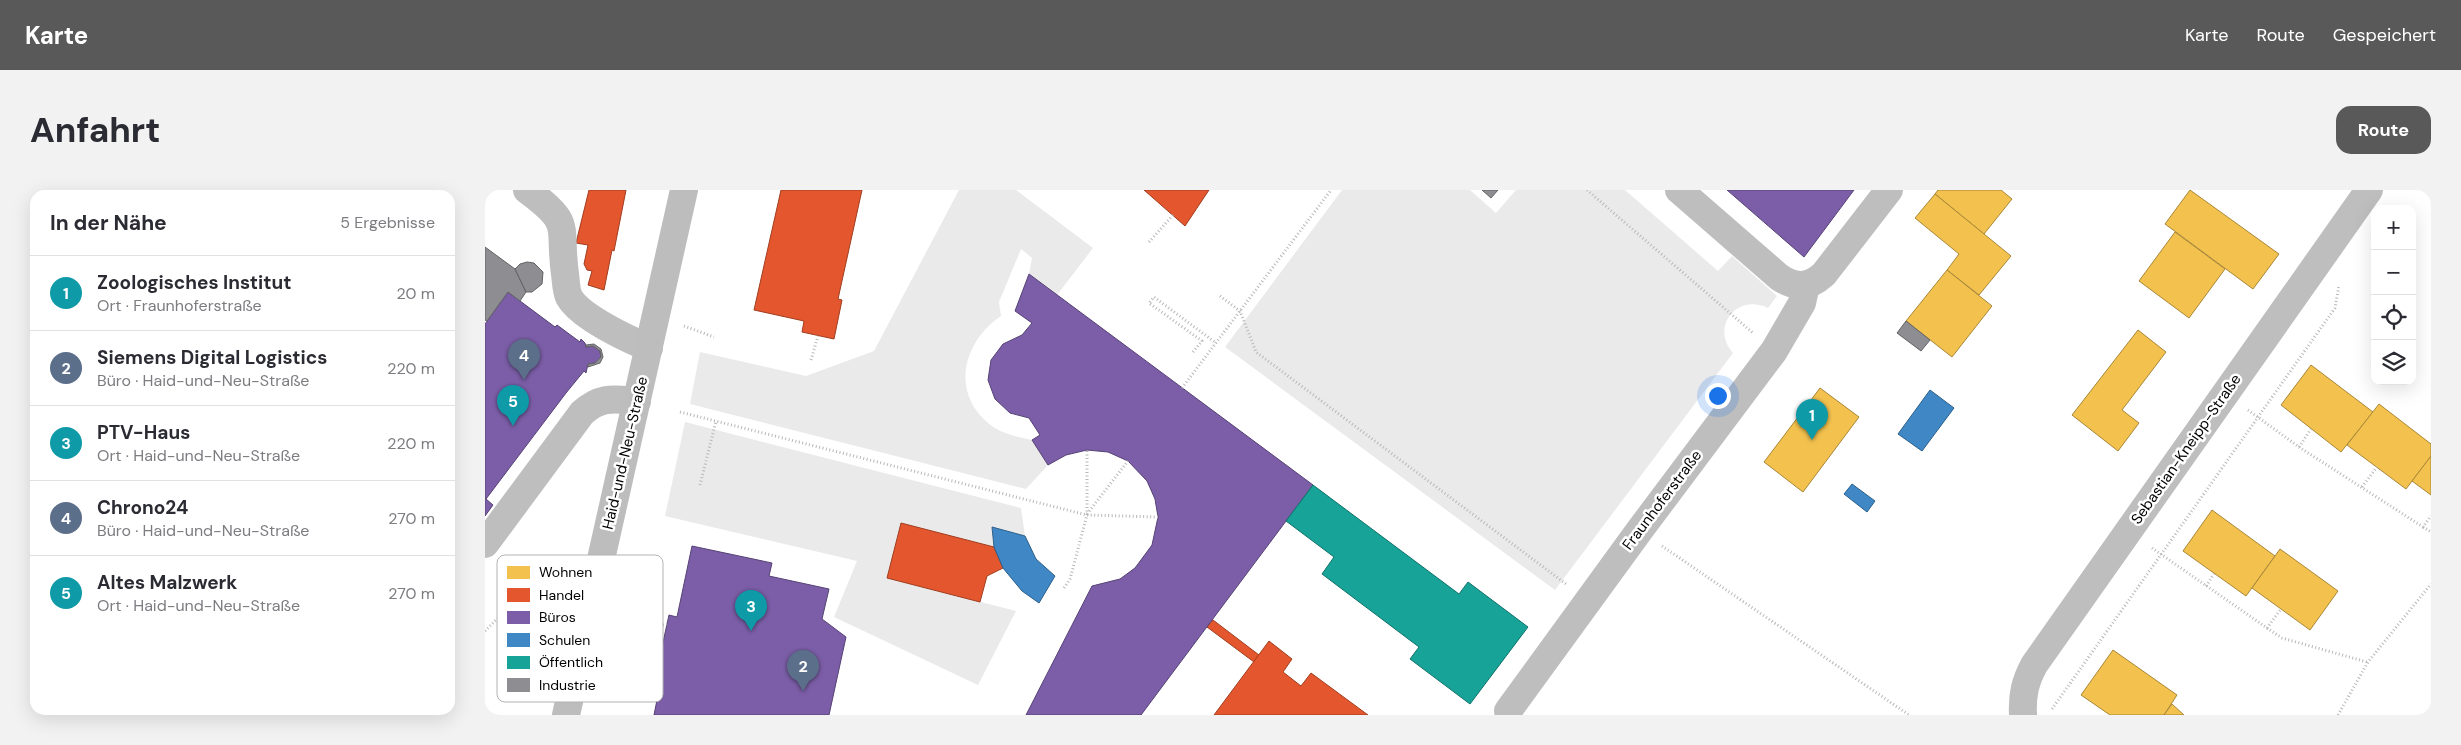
<!DOCTYPE html>
<html lang="de">
<head>
<meta charset="utf-8">
<style>
  :root { --surface:#fff; --page:#f2f2f3; --text:#2b2b33; --muted:#7c7c81; --line:#e1e1e2; --accent:#595959 }
  body { margin:0; font-family:"DM Sans",sans-serif; background:var(--page); color:var(--text) }
  .controls { position:absolute; right:15px; top:15px; display:grid; overflow:hidden; border-radius:10px; box-shadow:0 5px 20px #0002 }
  .controls button { width:45px; height:45px; display:grid; place-items:center; padding:0; border:0; border-bottom:1px solid var(--line); background:var(--surface); color:var(--text); font:25px sans-serif }
  .you { position:absolute; left:1232px; top:205px; width:18px; height:18px; margin:-12px; border:4px solid #fff; border-radius:50%; background:#1a73e8; box-shadow:0 0 0 8px #1a73e833 }
  .badge { display:grid; place-items:center; width:32px; height:32px; border-radius:50%; background:var(--accent); color:#fff; font-size:16px; font-weight:700 }
  .pin { position:absolute; translate:-50% -41px; filter:drop-shadow(0 1px 2px #0008) }
  .pin::after { content:''; position:absolute; top:26px; width:18px; height:15px; background:inherit; clip-path:polygon(0 0,100% 0,50% 100%) }
  .list { margin:0; padding:0; list-style:none }
  h2 { display:flex; justify-content:space-between; align-items:center; height:65px; margin:0; padding:0 20px; font-size:21px }
  h2 small { font-size:16px; font-weight:400; color:var(--muted) }
  .list li { display:grid; grid-template-columns:32px 1fr auto; gap:15px; align-items:center; box-sizing:border-box; height:75px; padding:0 20px; border-top:1px solid var(--line) }
  .list b { display:block; font-size:19px; white-space:nowrap }
  .list p { margin:0; font-size:16px; white-space:nowrap; color:var(--muted) }
  .list em { font-size:16px; font-style:normal; color:var(--muted) }
  .icon { flex:none; width:28px; height:28px; fill:none; stroke:currentColor; stroke-width:2; stroke-linecap:round; stroke-linejoin:round }
  .map { position:relative; flex:none; width:1946px; height:525px; overflow:hidden; border-radius:15px }
  header { display:flex; align-items:center; gap:30px; box-sizing:border-box; height:70px; padding:0 25px; background:var(--accent); color:#fff }
  header strong { font-size:24px }
  nav { display:flex; gap:28px; margin-inline-start:auto; font-size:18px }
  .intro { display:flex; align-items:center; justify-content:space-between; box-sizing:border-box; height:120px; padding:0 30px }
  h1 { margin:0; font-size:35px }
  .button { padding:12px 22px; border-radius:15px; background:var(--accent); color:#fff; font-size:18px; font-weight:700 }
  main { display:flex; gap:30px; padding:0 30px }
  aside { flex:1; background:var(--surface); border-radius:15px; box-shadow:0 5px 20px #0002 }
  .map>svg:first-child { display:block }
  .green { fill:#eaeaea }
  .homes { fill:#f2c14e; stroke:#a98737 }
  .shops { fill:#e4572e; stroke:#a03d20 }
  .offices { fill:#7b5ea7; stroke:#564275 }
  .schools { fill:#3f88c5; stroke:#2c5f8a }
  .public { fill:#17a398; stroke:#10726a }
  .industry { fill:#8d8d92; stroke:#636366 }
  .lines { fill:none; stroke-linecap:round; stroke-linejoin:round }
  .path { stroke:#b8b8b8; stroke-width:3; stroke-dasharray:1 2.5; stroke-linecap:butt }
  .minor { stroke:#bebebe; stroke-width:28 }
  .major { stroke:#bdbdbd; stroke-width:28 }
  .tram { stroke:#bdbdbd; stroke-width:1 }
  .labels { text-anchor:middle; stroke-width:5; stroke-linejoin:round; paint-order:stroke }
  .street-label { font-size:15px; fill:#000; stroke:#fff }
  .key { fill:#fff; stroke:#b2b2b2; stroke-width:1 }
  .key-label { font-size:14px; fill:#000 }
</style>
</head>
<body>
<header>
<strong>Karte</strong>
<nav><a>Karte</a><a>Route</a><a>Gespeichert</a></nav>
</header>
<div class="intro"><h1>Anfahrt</h1><a class="button">Route</a></div>
<main>
<aside>
<h2>In der Nähe<small>5 Ergebnisse</small></h2>
<ul class="list">
<li><span class="badge" style="background:#0f9aa8">1</span><div><b>Zoologisches Institut</b><p>Ort · Fraunhoferstraße</p></div><em>20 m</em></li>
<li><span class="badge" style="background:#5c6f8a">2</span><div><b>Siemens Digital Logistics</b><p>Büro · Haid-und-Neu-Straße</p></div><em>220 m</em></li>
<li><span class="badge" style="background:#0f9aa8">3</span><div><b>PTV-Haus</b><p>Ort · Haid-und-Neu-Straße</p></div><em>220 m</em></li>
<li><span class="badge" style="background:#5c6f8a">4</span><div><b>Chrono24</b><p>Büro · Haid-und-Neu-Straße</p></div><em>270 m</em></li>
<li><span class="badge" style="background:#0f9aa8">5</span><div><b>Altes Malzwerk</b><p>Ort · Haid-und-Neu-Straße</p></div><em>270 m</em></li>
</ul>
</aside>
<div class="map">
<svg width="1946" height="525" viewBox="0 0 1946 525">
  <rect width="100%" height="100%" fill="#fff"/>
  <!-- green -->
  <g class="green">
    <path d="M474,0H531L608,58L572,105L544,84L547,68L536,59L514,112L516,126C475,154 465,208 510,238C521,245 535,247 547,250L563,275L541,299L205,214L215,162L321,186L389,161Z"/>
    <path d="M857,0H985L1011,23L1031,0H1140L1233,81L1247,66L1292,106L1283,118C1252,103 1225,137 1248,163L1070,400L740,157Z"/>
    <path d="M200,232L536,318L540,346L507,337L509,357L416,333L402,388L531,421L493,495L349,427L372,371L180,326Z"/>
  </g>
  <!-- homes -->
  <g class="homes">
    <path d="M1453,0H1516L1527,9L1499,44L1450,4Z"/>
    <path d="M1705,0L1794,64L1768,99L1680,34Z"/>
    <path d="M1450,4L1526,66L1494,105L1462,80L1474,64L1430,28Z"/>
    <path d="M1690,42L1740,79L1704,128L1654,91Z"/>
    <path d="M1462,80L1507,116L1467,167L1421,131Z"/>
    <path d="M1653,140L1681,162L1637,220L1654,233L1633,261L1587,225Z"/>
    <path d="M1826,175L1888,222L1856,262L1796,215Z"/>
    <path d="M1335,198L1374,227L1318,302L1279,272Z"/>
    <path d="M1894,214L1946,254V266L1921,299L1862,255Z"/>
    <path d="M1946,266V305L1927,291Z"/>
    <path d="M1727,320L1790,366L1761,406L1698,361Z"/>
    <path d="M1795,359L1853,401L1825,440L1767,398Z"/>
    <path d="M1628,460L1692,505L1679,525H1625L1596,505Z"/>
    <path d="M1687,514L1699,525H1679Z"/>
  </g>
  <!-- shops -->
  <g class="shops">
    <path d="M104,0H141L129,61L127,60L119,100L103,95L107,81L102,80L99,74L103,55L91,53Z"/>
    <path d="M296,0H377L353,109L357,110L349,149L317,142L319,131L269,120Z"/>
    <path d="M659,0H724L700,36Z"/>
    <path d="M416,333L509,357L518,378L502,386L495,412L402,388Z"/>
    <path d="M728,430L774,465L769,472L722,437Z"/>
    <path d="M784,451L807,469L798,482L816,496L826,483L883,525H729Z"/>
  </g>
  <!-- offices -->
  <g class="offices">
    <path d="M1242,0H1369L1319,67Z"/>
    <path d="M544,84L828,295L656,525H541L607,396L635,389L650,378L667,355L673,327L670,309L662,291L643,271L623,262L602,260L581,265L563,275L547,250L555,245L544,228L525,223L510,209L503,190L506,170L518,154L537,145L547,133L530,121Z"/>
    <path d="M23,102L70,137L72,135L95,152L96,149L100,153L101,157L108,156L115,161L116,167L110,173L103,174L101,183L99,181L81,203L1,309L8,315L0,326V134Z"/>
    <path d="M207,356L287,373L284,386L344,399L337,429L361,447L344,525H169L174,500L168,499L182,434L184,425L192,427Z"/>
  </g>
  <!-- schools -->
  <g class="schools">
    <path d="M1445,200L1469,218L1437,261L1413,244Z"/>
    <path d="M1367,294L1390,311L1382,322L1359,304Z"/>
    <path d="M507,337L540,346L551,369L570,386L554,413L537,401L518,378L509,357Z"/>
  </g>
  <!-- public -->
  <path class="public" d="M828,295L974,404L983,392L1043,437L985,514L925,469L934,457L837,384L849,367L801,331Z"/>
  <!-- industry -->
  <g class="industry">
    <path d="M997,0H1013L1006,8Z"/>
    <path d="M0,57L30,79L41,102L35,111L23,102L2,131L0,130Z"/>
    <path d="M42,72L49,73L58,82L57,94L47,102H41L30,79L35,74Z"/>
    <path d="M1421,131L1445,150L1436,161L1412,143Z"/>
    <path d="M109,154L116,159L118,167L115,173L103,177V174L110,173L116,167L115,161L108,156L101,157V155Z"/>
  </g>
  <g class="lines">
    <!-- path -->
    <g class="path">
      <path d="M1102,0L1268,143"/>
      <path d="M664,52L688,25"/>
      <path d="M735,106L755,121L771,162L1081,394"/>
      <path d="M199,136L229,147"/>
      <path d="M708,162L717,151L664,113L669,107L731,153"/>
      <path d="M326,170L333,146"/>
      <path d="M697,198L846,0"/>
      <path d="M1763,220L1814,257L1938,337L1946,326"/>
      <path d="M195,222L602,325L673,327"/>
      <path d="M1814,257L1826,239"/>
      <path d="M215,295L231,231"/>
      <path d="M1877,297L1892,277"/>
      <path d="M602,324L643,271"/>
      <path d="M1938,337L1946,342"/>
      <path d="M1177,356L1424,525"/>
      <path d="M1667,358L1782,438L1796,419"/>
      <path d="M1721,396L1729,384"/>
      <path d="M579,398L585,389L602,325V260"/>
      <path d="M147,431L172,436L182,434"/>
      <path d="M1782,438L1797,448L1882,472"/>
      <path d="M0,441L28,413L76,422"/>
      <path d="M1567,519L1850,118L1854,95"/>
      <path d="M1853,525L1883,472L1946,394"/>
    </g>
    <!-- minor -->
    <g class="minor">
      <path d="M42,0C89,35 73,34 80,84C81,91 81,101 84,107C95,127 143,149 164,158"/>
      <path d="M1194,0L1294,87C1311,99 1325,97 1339,84L1404,0"/>
      <path d="M0,354L97,223C116,206 128,209 152,211"/>
      <path d="M1023,521L1154,341L1289,161L1317,113L1321,95"/>
      <path d="M1538,525C1537,505 1540,492 1549,475L1884,0"/>
    </g>
    <!-- major -->
    <path class="major" d="M81,525L199,0"/>
    <!-- tram -->
    <g class="tram">
      <path d="M75,525L192,0"/>
      <path d="M89,525L206,0"/>
    </g>
  </g>
  <g class="labels">
    <!-- street labels -->
    <g class="street-label">
      <text transform="translate(1701 259) rotate(-55)" y="5">Sebastian-Kneipp-Straße</text>
      <text transform="translate(140 263) rotate(-77)" y="5">Haid-und-Neu-Straße</text>
      <text transform="translate(1177 310) rotate(-53)" y="5">Fraunhoferstraße</text>
    </g>
  </g>
  <!-- legend -->
  <rect x="12" y="365" width="166" height="147" rx="8" class="key"/>
  <rect x="22" y="376" width="23" height="13" fill="#f2c14e"/>
  <rect x="22" y="398" width="23" height="14" fill="#e4572e"/>
  <rect x="22" y="421" width="23" height="13" fill="#7b5ea7"/>
  <rect x="22" y="443" width="23" height="14" fill="#3f88c5"/>
  <rect x="22" y="466" width="23" height="13" fill="#17a398"/>
  <rect x="22" y="488" width="23" height="14" fill="#8d8d92"/>
  <g class="key-label">
    <text x="54" y="387">Wohnen</text>
    <text x="54" y="410">Handel</text>
    <text x="54" y="432">Büros</text>
    <text x="54" y="455">Schulen</text>
    <text x="54" y="477">Öffentlich</text>
    <text x="54" y="500">Industrie</text>
  </g>
</svg>
<div class="controls">
<button>+</button>
<button>−</button>
<button><svg class="icon" aria-label="locate" viewBox="0 0 24 24"><circle cx="12" cy="12" r="6"/><path d="M12 2v4M12 18v4M2 12h4M18 12h4"/></svg></button>
<button><svg class="icon" aria-label="layers" viewBox="0 0 24 24"><path d="M12 4l9 5-9 5-9-5zM3 14l9 5 9-5"/></svg></button>
</div>
<div class="you"></div>
<div class="pin badge" style="left:1327px;top:250px;background:#0f9aa8">1</div>
<div class="pin badge" style="left:318px;top:501px;background:#5c6f8a">2</div>
<div class="pin badge" style="left:266px;top:441px;background:#0f9aa8">3</div>
<div class="pin badge" style="left:39px;top:190px;background:#5c6f8a">4</div>
<div class="pin badge" style="left:28px;top:236px;background:#0f9aa8">5</div>
</div>
</main>
</body>
</html>
